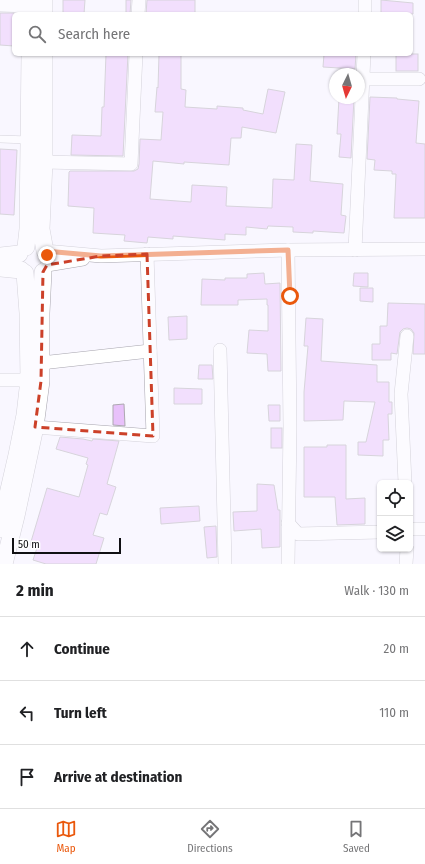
<!DOCTYPE html>
<html lang="en">
<head>
<meta charset="utf-8">
<style>
  :root { --surface:#fff; --page:#f6f6f6; --text:#202124; --muted:#757577; --line:#e0e0e0; --accent:#ea580c }
  body { margin:0; font-family:"Fira Sans Condensed",sans-serif; background:var(--page); color:var(--text) }
  .controls { position:absolute; right:12px; bottom:12px; display:grid; overflow:hidden; border-radius:6px; box-shadow:0 1px 3px #0004 }
  .controls button { width:36px; height:36px; display:grid; place-items:center; padding:0; border:0; border-bottom:1px solid var(--line); background:var(--surface); color:var(--text); font:20px sans-serif }
  .compass { position:absolute; left:329px; top:68px; width:36px; height:36px; border-radius:50%; background:var(--surface); box-shadow:0 1px 3px #0004; rotate:185deg }
  .scale { position:absolute; left:12px; bottom:10px; width:109px; box-sizing:border-box; padding-left:4px; border:2px solid #101013; border-top:0; font-size:11px; line-height:14px; white-space:nowrap; color:#101013; -webkit-text-stroke:3px #fff; paint-order:stroke }
  .stop { position:absolute; width:12px; height:12px; margin:-9px; border:3px solid #ea580c; border-radius:50%; background:#fff }
  .stop.end { background:#ea580c; border-color:#fff; box-shadow:0 1px 4px #0008 }
  .list { margin:0; padding:0; list-style:none }
  h2 { display:flex; justify-content:space-between; align-items:center; height:52px; margin:0; padding:0 16px; font-size:17px }
  h2 small { font-size:13px; font-weight:400; color:var(--muted) }
  .list li { display:grid; grid-template-columns:26px 1fr auto; gap:12px; align-items:center; box-sizing:border-box; height:64px; padding:0 16px; border-top:1px solid var(--line) }
  .list b { display:block; font-size:15px; white-space:nowrap }
  .list em { font-size:13px; font-style:normal; color:var(--muted) }
  .icon { flex:none; width:22px; height:22px; fill:none; stroke:currentColor; stroke-width:2; stroke-linecap:round; stroke-linejoin:round }
  .map { position:relative; flex:none; width:425px; height:564px; overflow:hidden }
  .search { position:absolute; background:var(--surface); box-shadow:0 1px 3px #0004; left:12px; right:12px; top:12px; height:44px; display:flex; align-items:center; gap:10px; box-sizing:border-box; padding:0 14px; border-radius:6px; color:var(--muted); font-size:15px }
  .sheet { height:244px; background:var(--surface) }
  nav { display:flex; justify-content:space-around; align-items:center; box-sizing:border-box; height:56px; border-top:1px solid var(--line); background:var(--surface); font-size:11px; color:var(--muted) }
  nav a { display:grid; justify-items:center; gap:2px }
  nav .on { color:var(--accent) }
  .map>svg:first-child { display:block }
  .building { fill:#e8c1fa; stroke:#ada8b0 }
  .lines { fill:none; stroke-linecap:round; stroke-linejoin:round }
  .service-casing { stroke:#a7a5ae; stroke-width:8 }
  .minor-casing { stroke:#a7a5ae; stroke-width:14 }
  .tertiary-casing { stroke:#a7a5ae; stroke-width:18 }
  .service { stroke:#fff; stroke-width:7 }
  .minor { stroke:#fff; stroke-width:13 }
  .tertiary { stroke:#fff; stroke-width:17 }
  .route { stroke:#ea580c; stroke-width:5 }
  .marked { fill:none; stroke:#cc4129; stroke-width:3; stroke-dasharray:8 5; stroke-linejoin:round }
</style>
</head>
<body>
<div class="map">
<svg width="425" height="564" viewBox="0 0 425 564">
  <rect width="100%" height="100%" fill="#f9f7ff"/>
  <!-- building -->
  <g class="building">
    <path d="M63,0H85L84,14H63Z"/>
    <path d="M126,0H131L130,14H126Z"/>
    <path d="M147,0H195V14H146Z"/>
    <path d="M381,0L413,3V14H381Z"/>
    <path d="M0,13H14V46L0,45Z"/>
    <path d="M106,54H128L123,156L71,155L72,135L101,136L102,107H104Z"/>
    <path d="M159,54H181V89L186,90L185,107L217,109V106L243,108V110L263,114L268,89L285,92L276,133L242,127L241,138H231L229,165L184,162V164L153,161L150,199L191,202L192,185L227,187L226,206L272,208L273,179L294,180L296,144L312,145L310,181L343,184L341,215L346,216L344,233L313,231V233L293,232V227L268,226L267,229L246,227V235L225,234V240L173,236V239L148,237L147,243L124,241L125,235L93,233L94,208L68,206L69,172L70,171H134L138,169L139,164L140,139L161,140L163,112H155L157,87L158,88Z"/>
    <path d="M324,54H356L355,69L323,67Z"/>
    <rect x="396" y="54" width="22" height="17"/>
    <path d="M370,97L397,98V99L419,101L416,143L425,144V218H394L396,174H392V171L374,170L375,160L367,159Z"/>
    <path d="M339,98H354L351,158L339,157L341,134H337Z"/>
    <path d="M0,149L17,150L14,215L0,214Z"/>
    <path d="M264,273L265,284L280,283L281,371H268L267,354L247,353L249,330L268,331V305H267V299L238,300V305H201L202,279L225,280V278H247V274Z"/>
    <path d="M354,273H368V287L353,286Z"/>
    <path d="M360,288H373V302L360,301Z"/>
    <path d="M388,303L425,304V354H413L414,333L411,329L407,328L403,329L400,332L397,354L391,353V360H372V344H380V326H387Z"/>
    <path d="M187,316V339L169,340L168,317Z"/>
    <path d="M306,318L323,319L321,361L377,365V382H389V402H392V414H388L389,440H383V456L358,455V442H366L375,402L344,401L343,420L304,421V392L308,346H304Z"/>
    <path d="M199,365H212L213,379H198Z"/>
    <path d="M174,388L202,389V404H174Z"/>
    <path d="M124,404L125,426L113,425V405Z"/>
    <path d="M268,405H280V421H269Z"/>
    <rect x="271" y="428" width="11" height="20"/>
    <path d="M60,437L83,439L92,441L93,439L119,441L107,484L116,487L107,515L100,513L93,535L104,538L96,564H46L33,560L37,548L30,545L47,488L79,497L88,465L86,464L88,458L56,449Z"/>
    <path d="M327,445H346V499L365,498V524L337,525L335,497H304V447H327Z"/>
    <path d="M257,484L274,485L278,510H280V547L262,548L261,529L234,531L233,512L257,511Z"/>
    <path d="M199,506L200,521L161,524L160,508Z"/>
    <path d="M216,526L217,557L207,558L204,527Z"/>
  </g>
  <g class="lines">
    <!-- service casing -->
    <g class="service-casing">
      <path id="service" d="M0,139L29,140"/>
    </g>
    <!-- minor casing -->
    <g class="minor-casing">
      <g id="minor">
        <path d="M0,5L31,6"/>
        <path d="M138,14L139,0"/>
        <path d="M365,14V0"/>
        <path d="M364,79H419"/>
        <path d="M44,162L131,164L136,54"/>
        <path d="M355,250L364,54"/>
        <path d="M45,251L101,256L288,250L425,249"/>
        <path d="M47,265L83,259"/>
        <path d="M220,350L225,564"/>
        <path d="M41,363L150,351"/>
        <path d="M0,380H29"/>
        <path d="M35,427L153,436L147,254"/>
        <path d="M405,483L401,394L407,336"/>
        <path d="M288,523L298,534L380,532"/>
        <path d="M410,529H425"/>
        <path d="M288,564L290,428L288,250"/>
        <path d="M406,564L407,549"/>
      </g>
    </g>
    <!-- tertiary casing -->
    <g class="tertiary-casing">
      <g id="tertiary">
        <path d="M44,0V14"/>
        <path d="M30,14L31,0"/>
        <path d="M44,54V162L41,229L45,251"/>
        <path d="M26,247L28,229L30,54"/>
        <path d="M0,256L19,254"/>
        <path d="M0,268L21,270"/>
        <path d="M0,529L17,455L25,415L29,380L28,313L25,273"/>
        <path d="M4,564L16,516L35,427L41,381V313L43,272"/>
      </g>
    </g>
    <!-- service -->
    <use href="#service" class="service"/>
    <!-- minor -->
    <use href="#minor" class="minor"/>
    <!-- tertiary -->
    <use href="#tertiary" class="tertiary"/>
  </g>
  <g class="lines">
    <!-- route -->
    <path class="route" d="M47,255L45,251L101,256L288,250L290,296"/>
  </g>
  <!-- marked area -->
  <path d="M0 0H425V564H0ZM147,254L153,436L35,427L41,381L43,272L47,265L101,256Z" fill="#f9f7ff" fill-opacity=".55" fill-rule="evenodd"/>
  <path class="marked" d="M147,254L153,436L35,427L41,381L43,272L47,265L101,256Z"/>
</svg>
<div class="controls">
<button><svg class="icon" aria-label="locate" viewBox="0 0 24 24"><circle cx="12" cy="12" r="6"/><path d="M12 2v4M12 18v4M2 12h4M18 12h4"/></svg></button>
<button><svg class="icon" aria-label="layers" viewBox="0 0 24 24"><path d="M12 4l9 5-9 5-9-5zM3 14l9 5 9-5"/></svg></button>
</div>
<svg class="compass" viewBox="-18 -18 36 36"><path d="M0-13l5 13h-10z" fill="#e53935"/><path d="M0 13l5-13h-10z" fill="#757577"/></svg>
<div class="scale">50 m</div>
<div class="stop" style="left:290px;top:296px"></div>
<div class="stop end" style="left:47px;top:255px"></div>
<div class="search"><svg class="icon" aria-label="search" viewBox="0 0 24 24"><circle cx="10" cy="10" r="6"/><path d="M15 15l6 6"/></svg>Search here</div>
</div>
<section class="sheet">
<h2>2 min<small>Walk · 130 m</small></h2>
<ul class="list">
<li><svg class="icon" aria-label="ahead" viewBox="0 0 24 24"><path d="M12 20V5M6 11l6-6 6 6"/></svg><div><b>Continue</b></div><em>20 m</em></li>
<li><svg class="icon" aria-label="left" viewBox="0 0 24 24"><path d="M17 20v-9H6M10 6l-5 5 5 5"/></svg><div><b>Turn left</b></div><em>110 m</em></li>
<li><svg class="icon" aria-label="arrive" viewBox="0 0 24 24"><path d="M6 21V4h12l-3 4 3 4H6"/></svg><div><b>Arrive at destination</b></div></li>
</ul>
</section>
<nav>
<a class="on"><svg class="icon" aria-label="map" viewBox="0 0 24 24"><path d="M3 6l6-2 6 2 6-2v14l-6 2-6-2-6 2zM9 4v14M15 6v14"/></svg>Map</a>
<a><svg class="icon" aria-label="directions" viewBox="0 0 24 24"><path d="M12 3l9 9-9 9-9-9zM9 14v-3h6M13 9l2 2-2 2"/></svg>Directions</a>
<a><svg class="icon" aria-label="saved" viewBox="0 0 24 24"><path d="M7 4h10v16l-5-4-5 4z"/></svg>Saved</a>
</nav>
</body>
</html>
